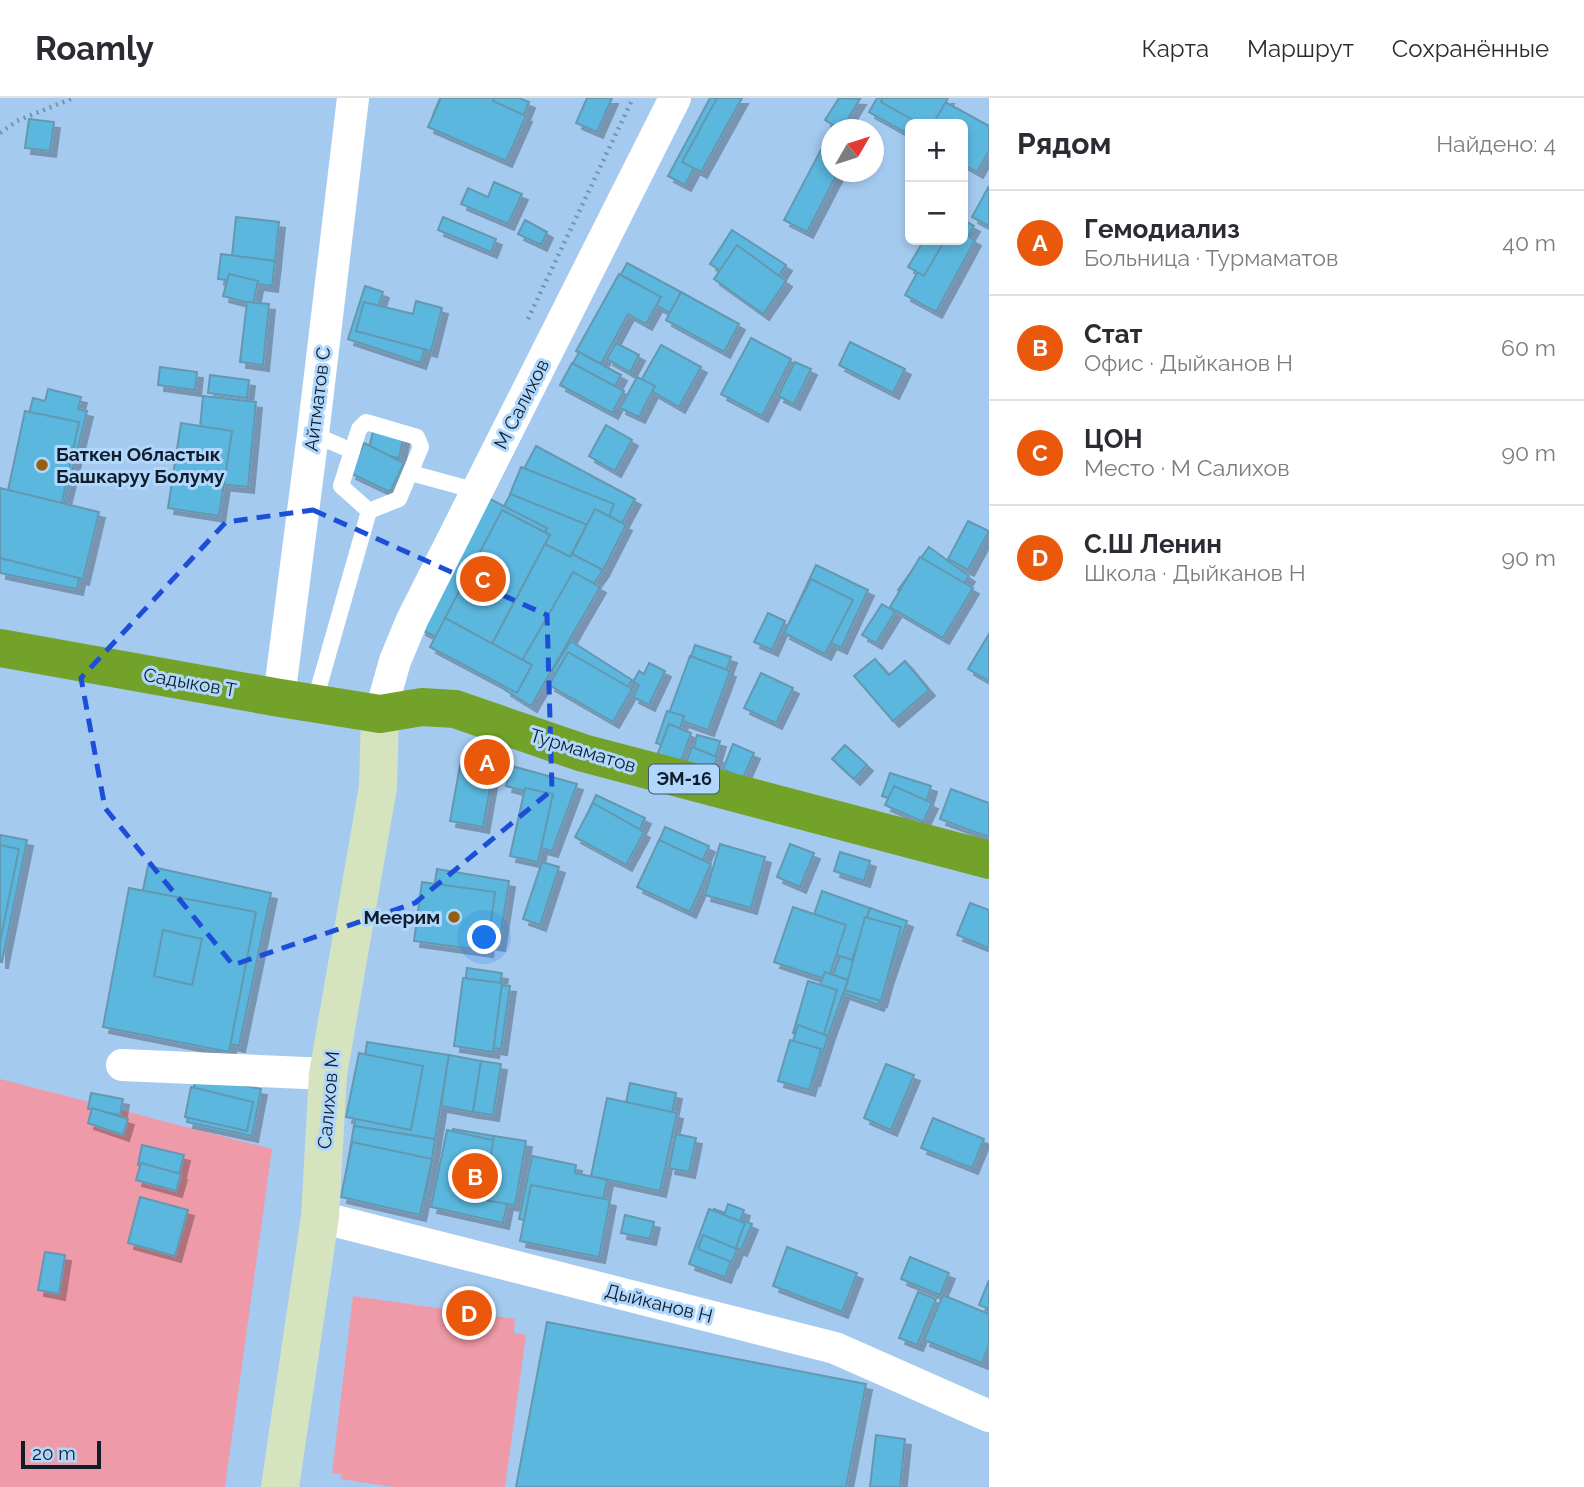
<!DOCTYPE html>
<html lang="ru">
<head>
<meta charset="utf-8">
<style>
  :root { --surface:#fff; --page:#f2f2f3; --text:#2b2b33; --muted:#7c7c81; --line:#e1e1e2; --accent:#ea580c }
  body { margin:0; font-family:Raleway,sans-serif; background:var(--page); color:var(--text) }
  .controls { position:absolute; right:21px; top:21px; display:grid; overflow:hidden; border-radius:10px; box-shadow:0 4px 10px #0003 }
  .controls button { width:63px; height:63px; display:grid; place-items:center; padding:0; border:0; border-bottom:2px solid var(--line); background:var(--surface); color:var(--text); font:35px sans-serif }
  .compass { position:absolute; left:821px; top:21px; width:63px; height:63px; border-radius:50%; background:var(--surface); box-shadow:0 4px 10px #0003; rotate:51deg }
  .scale { position:absolute; left:21px; bottom:18px; width:80px; box-sizing:border-box; padding-left:7px; border:4px solid #101e2c; border-top:0; font-size:19px; line-height:24px; white-space:nowrap; color:#101e2c; -webkit-text-stroke:5px #b1d7fd; paint-order:stroke }
  .you { position:absolute; left:485px; top:840px; width:24px; height:24px; margin:-18px; border:5px solid #fff; border-radius:50%; background:#1a73e8; box-shadow:0 0 0 10px #1a73e833 }
  .badge { display:grid; place-items:center; width:46px; height:46px; border-radius:50%; background:var(--accent); color:#fff; font-size:23px; font-weight:700 }
  .pin { position:absolute; translate:-50% -50%; border:4px solid #fff; box-shadow:0 2px 7px #0006 }
  .list { margin:0; padding:0; list-style:none }
  h2 { display:flex; justify-content:space-between; align-items:center; height:91px; margin:0; padding:0 28px; font-size:30px }
  h2 small { font-size:23px; font-weight:400; color:var(--muted) }
  .list li { display:grid; grid-template-columns:46px 1fr auto; gap:21px; align-items:center; box-sizing:border-box; height:105px; padding:0 28px; border-top:2px solid var(--line) }
  .list b { display:block; font-size:26px; white-space:nowrap }
  .list p { margin:0; font-size:23px; white-space:nowrap; color:var(--muted) }
  .list em { font-size:23px; font-style:normal; color:var(--muted) }
  .map { position:relative; flex:none; width:989px; height:1389px; overflow:hidden }
  header { display:flex; align-items:center; gap:42px; box-sizing:border-box; height:98px; padding:0 35px; background:var(--surface); border-bottom:2px solid var(--line) }
  header strong { font-size:33px }
  nav { display:flex; gap:38px; margin-inline-start:auto; font-size:24px }
  main { display:flex }
  aside { flex:1; background:var(--surface) }
  .map>svg:first-child { display:block }
  .green { fill:#ef9aa8 }
  .building { fill:#5bb7de; stroke:#6498b1; stroke-width:2; fill-rule:evenodd; filter:url(#shadow) }
  .lines { fill:none; stroke-linecap:round; stroke-linejoin:round }
  .path { stroke:#7492b0; stroke-width:4.5; stroke-dasharray:2 5; stroke-linecap:butt }
  .lane { stroke:#fff; stroke-width:16 }
  .street { stroke:#fff; stroke-width:32 }
  .secondary { stroke:#d5e3bf; stroke-width:38 }
  .highway { stroke:#73a22a; stroke-width:38 }
  .marked { fill:none; stroke:#1d4ed8; stroke-width:5; stroke-dasharray:14 9; stroke-linejoin:round }
  .poi-dot { fill:#945f15; stroke:#b1d7fd; stroke-width:2.5 }
  .labels { text-anchor:middle; stroke-width:6; stroke-linejoin:round; paint-order:stroke }
  .shield { fill:#b1d7fd; stroke:#40566b; stroke-width:2 }
  .shield-label { font-size:18px; font-weight:bold; fill:#101e2c }
  .street-label { font-size:19px; fill:#101e2c; stroke:#b1d7fd }
  .poi-label { font-size:19px; font-weight:bold; fill:#101e2c; stroke:#b1d7fd; text-anchor:start }
</style>
</head>
<body>
<header>
<strong>Roamly</strong>
<nav><a>Карта</a><a>Маршрут</a><a>Сохранённые</a></nav>
</header>
<main>
<div class="map">
<svg width="989" height="1389" viewBox="0 0 989 1389">
  <defs>
    <filter id="shadow"><feDropShadow dx="6" dy="6" stdDeviation="0" flood-color="#0004"/></filter>
  </defs>
  <rect width="100%" height="100%" fill="#a5caf0"/>
  <!-- green -->
  <g class="green">
    <path d="M0,981L272,1051L225,1389H0Z"/>
    <path d="M353,1198L515,1221L514,1235L526,1237L505,1389H393L341,1381V1376L332,1375Z"/>
  </g>
  <!-- building -->
  <g class="building">
    <path d="M440,0H519L529,4L511,48L433,17Z"/>
    <path d="M441,0H494L493,3L526,18L506,63L428,29Z"/>
    <path d="M587,0H612L597,34L576,25Z"/>
    <path d="M710,0H722L729,4L685,87L668,78Z"/>
    <path d="M717,0H742L701,74L682,64Z"/>
    <path d="M839,0L860,1L841,32L825,22Z"/>
    <path d="M877,0H938L989,28V53L977,74L963,66V26H910V37L869,14Z"/>
    <path d="M883,0H948L933,26H920L881,4Z"/>
    <path d="M29,21L54,24L50,53L25,50Z"/>
    <path d="M823,48L832,52V74H838L807,134L784,122Z"/>
    <path d="M494,84L522,96L508,126L461,106L468,90L488,99Z"/>
    <path d="M989,88V128L972,119Z"/>
    <path d="M236,119L279,124L275,163L232,158Z"/>
    <path d="M443,119L496,141L491,154L438,132Z"/>
    <path d="M525,122L547,134L541,147L518,136Z"/>
    <path d="M963,122L974,128L962,149L950,142H963Z"/>
    <path d="M732,132L786,167L764,201L710,166Z"/>
    <path d="M963,135L975,142L936,214L905,197L935,142H963Z"/>
    <path d="M924,142H945L924,178L908,169Z"/>
    <path d="M737,147L786,183L763,216L714,181Z"/>
    <path d="M221,156L275,163L272,188L218,181Z"/>
    <path d="M627,165L681,194L670,215L654,206L648,216L631,207L599,265L579,254Z"/>
    <path d="M229,176L258,183L253,206L223,198Z"/>
    <path d="M619,176L661,199L646,226L628,216L601,266L576,253Z"/>
    <path d="M365,188L383,194L376,215L409,226L415,218L434,224L420,265L348,241Z"/>
    <path d="M681,194L739,226L724,254L666,222Z"/>
    <path d="M416,203L442,210L431,253L356,233L364,204L413,216Z"/>
    <path d="M247,204L269,206L263,267L240,264Z"/>
    <path d="M751,240L791,261L762,318L721,296Z"/>
    <path d="M850,244L905,271L893,295L839,267Z"/>
    <path d="M616,245L639,257L630,274L607,261Z"/>
    <path d="M661,247L701,269L679,309L639,286Z"/>
    <path d="M579,254L621,277L609,299L567,276Z"/>
    <path d="M795,264L811,271L794,306L778,298Z"/>
    <path d="M572,265L624,293L612,315L560,287Z"/>
    <path d="M160,269L197,274L195,292L158,287Z"/>
    <path d="M210,277L249,282L247,300L208,295Z"/>
    <path d="M637,279L655,288L639,319L620,310Z"/>
    <path d="M48,291L81,299L78,311L87,313L64,406L10,393L33,300L45,303Z"/>
    <path d="M203,298L256,304L248,389L207,385L212,341L199,340Z"/>
    <path d="M25,313L79,324L58,423L90,429L77,491L0,475V410L4,411Z"/>
    <path d="M181,325L232,333L219,418L168,410Z"/>
    <path d="M375,325L405,332L399,360L368,354Z"/>
    <path d="M606,327L632,342L615,373L589,358Z"/>
    <path d="M364,345L404,365L390,394L350,375Z"/>
    <path d="M536,348L635,401L622,425L595,411L570,459L545,446L550,437L502,412Z"/>
    <path d="M521,369L614,406L603,433L510,396Z"/>
    <path d="M0,390L99,414L83,481L0,460Z"/>
    <path d="M486,399L547,430L480,562L420,531Z"/>
    <path d="M595,411L626,427L603,472L572,456Z"/>
    <path d="M502,412L550,437L492,546L445,520Z"/>
    <path d="M968,423L989,433L968,472L948,461Z"/>
    <path d="M545,446L570,459L572,456L603,472L535,569L492,546Z"/>
    <path d="M929,449L969,478L938,521L898,492Z"/>
    <path d="M920,459L973,490L943,540L890,509Z"/>
    <path d="M816,467L868,492L841,550L789,525Z"/>
    <path d="M573,474L600,489L531,608L505,592Z"/>
    <path d="M811,481L853,502L825,556L784,535Z"/>
    <path d="M882,506L895,514L876,545L862,537Z"/>
    <path d="M768,515L785,523L772,552L754,544Z"/>
    <path d="M445,520L532,567L517,595L430,549Z"/>
    <path d="M989,536V583L968,571Z"/>
    <path d="M571,543L632,582L614,611L552,573Z"/>
    <path d="M695,547L731,559L716,603L680,591Z"/>
    <path d="M568,554L632,591L613,624L549,587Z"/>
    <path d="M690,558L730,573L708,632L668,618Z"/>
    <path d="M875,561L889,577L905,563L929,592L893,623L854,578Z"/>
    <path d="M649,565L665,573L649,607L633,599L639,587L633,584L639,573L644,576Z"/>
    <path d="M761,575L793,590L776,625L744,610Z"/>
    <path d="M667,613L684,618L673,651L656,645Z"/>
    <path d="M669,626L691,635L679,669L656,660Z"/>
    <path d="M697,637L720,643L714,664L692,658Z"/>
    <path d="M733,646L754,655L743,680L723,671Z"/>
    <path d="M845,647L867,667L854,681L832,661Z"/>
    <path d="M692,649L717,659L711,677L685,667Z"/>
    <path d="M461,662L494,668L483,729L450,723Z"/>
    <path d="M512,668L577,686L552,753L514,742L528,694L506,688Z"/>
    <path d="M890,675L931,688L924,712L882,698Z"/>
    <path d="M894,688L932,705L923,724L885,707Z"/>
    <path d="M525,690L553,696L538,764L510,758Z"/>
    <path d="M951,691L989,705V739L940,721Z"/>
    <path d="M596,697L645,720L626,760L578,737Z"/>
    <path d="M593,705L644,734L626,767L575,739Z"/>
    <path d="M665,729L709,748L689,794L645,775Z"/>
    <path d="M0,737L27,742L2,864H0Z"/>
    <path d="M659,742L711,766L690,814L637,789Z"/>
    <path d="M720,746L765,759L751,810L705,797Z"/>
    <path d="M790,746L814,755L800,789L777,779Z"/>
    <path d="M0,747L19,751L0,844Z"/>
    <path d="M840,754L870,763L864,783L834,773Z"/>
    <path d="M542,764L559,769L540,827L523,821Z"/>
    <path d="M148,768L271,795L239,948L116,922Z"/>
    <path d="M437,771L509,783L499,847L427,835Z"/>
    <path d="M422,784L495,794L487,853L414,843Z"/>
    <path d="M129,790L256,814L229,954L103,929ZM163,832L202,841L192,887L154,878Z"/>
    <path d="M822,793L870,810L852,862L824,853L826,846L806,840Z"/>
    <path d="M970,805L989,812V850L957,837Z"/>
    <path d="M793,809L846,827L828,882L774,864Z"/>
    <path d="M870,810L907,823L878,907L843,895L848,882L833,877L840,858L852,862Z"/>
    <path d="M865,819L901,829L881,903L845,892Z"/>
    <path d="M467,870L502,875L500,887L510,888L501,951L457,945Z"/>
    <path d="M825,874L848,882L828,938L798,927L802,914L810,917L817,898L822,900L825,892L819,890Z"/>
    <path d="M463,880L502,885L493,954L454,948Z"/>
    <path d="M808,883L837,892L822,943L793,935Z"/>
    <path d="M798,927L828,938L814,982L784,971Z"/>
    <path d="M790,942L821,951L809,992L778,983Z"/>
    <path d="M367,944L449,957L435,1041L354,1028Z"/>
    <path d="M359,955L423,968L411,1032L346,1019Z"/>
    <path d="M449,957L481,963L473,1014L441,1008Z"/>
    <path d="M481,963L501,966L493,1017L473,1014Z"/>
    <path d="M886,966L914,977L891,1032L864,1020Z"/>
    <path d="M196,978L261,991L252,1038L187,1024Z"/>
    <path d="M630,985L676,995L661,1070L615,1061Z"/>
    <path d="M191,989L253,1004L247,1033L185,1019Z"/>
    <path d="M91,995L123,1001L120,1017L88,1011Z"/>
    <path d="M607,1000L677,1015L660,1093L591,1078Z"/>
    <path d="M92,1010L128,1021L123,1037L88,1025Z"/>
    <path d="M933,1020L984,1041L972,1070L921,1050Z"/>
    <path d="M354,1028L435,1041L426,1101L344,1087Z"/>
    <path d="M453,1031L494,1038L483,1102L442,1095Z"/>
    <path d="M447,1032L519,1048L503,1125L431,1109Z"/>
    <path d="M676,1036L696,1040L689,1074L669,1070Z"/>
    <path d="M494,1038L526,1043L515,1107L483,1102Z"/>
    <path d="M352,1044L432,1061L420,1117L341,1099Z"/>
    <path d="M142,1047L184,1057L179,1077L138,1067Z"/>
    <path d="M532,1058L576,1067L575,1075L607,1082L596,1137L519,1121Z"/>
    <path d="M141,1065L181,1076L176,1093L136,1082Z"/>
    <path d="M531,1087L610,1102L599,1159L520,1143Z"/>
    <path d="M140,1099L188,1112L175,1158L128,1145Z"/>
    <path d="M728,1106L744,1112L741,1121L752,1126L741,1152L703,1137L714,1111L725,1115Z"/>
    <path d="M709,1111L745,1125L725,1179L689,1166Z"/>
    <path d="M625,1117L654,1124L650,1141L621,1135Z"/>
    <path d="M703,1137L737,1151L732,1164L698,1151Z"/>
    <path d="M787,1149L857,1175L842,1214L773,1188Z"/>
    <path d="M45,1154L65,1157L59,1196L38,1192Z"/>
    <path d="M910,1159L949,1175L940,1197L901,1181Z"/>
    <path d="M989,1182V1211L979,1207Z"/>
    <path d="M918,1194L936,1201L917,1247L899,1240Z"/>
    <path d="M943,1197L989,1216V1247L982,1265L924,1242Z"/>
    <path d="M547,1224L866,1286L846,1389H516Z"/>
    <path d="M876,1337L905,1341L900,1389H870Z"/>
  </g>
  <g class="lines">
    <!-- path -->
    <g class="path">
      <path d="M0,35L17,23L73,0"/>
      <path d="M528,221L633,0"/>
    </g>
    <!-- lane -->
    <g class="lane">
      <path d="M366,324L417,339L421,349L399,401L369,413L341,388L359,331Z"/>
      <path d="M313,336L352,353"/>
      <path d="M411,375L477,393"/>
      <path d="M314,606L369,413"/>
    </g>
    <!-- street -->
    <g class="street">
      <path d="M274,599L281,584L313,336L353,0"/>
      <path d="M380,616L395,563L412,522L675,0"/>
      <path d="M122,967L328,976"/>
      <path d="M320,1119L835,1250L989,1318"/>
    </g>
    <!-- secondary -->
    <path class="secondary" d="M280,1389L320,1119L328,976L378,689L380,616"/>
    <!-- highway -->
    <path class="highway" d="M0,550L274,599L380,616L422,609L455,611L583,655L989,762"/>
  </g>
  <!-- marked area -->
  <path class="marked" d="M313,412L547,517L552,692L415,805L233,867L105,710L81,580L226,424Z"/>
  <!-- markers -->
  <g class="poi-dot">
    <circle cx="42" cy="367" r="7"/>
    <circle cx="454" cy="819" r="7"/>
  </g>
  <g class="labels">
    <!-- shield labels -->
    <rect class="shield" x="649" y="666.5" width="70" height="29" rx="5"/>
    <g class="shield-label">
      <text x="684" y="687">ЭМ-16</text>
    </g>
    <!-- street labels -->
    <g class="street-label">
      <text transform="translate(317 301) rotate(-83)" y="7">Айтматов С</text>
      <text transform="translate(521 306) rotate(-63)" y="7">М Салихов</text>
      <text transform="translate(190 584) rotate(10)" y="7">Садыков Т</text>
      <text transform="translate(583 652) rotate(17)" y="7">Турмаматов</text>
      <text transform="translate(328 1002) rotate(-85)" y="7">Салихов М</text>
      <text transform="translate(659 1205) rotate(14)" y="7">Дыйканов Н</text>
    </g>
    <!-- poi labels -->
    <g class="poi-label">
      <text x="56" y="363">Баткен Областык<tspan x="56" dy="22">Башкаруу Болуму</tspan></text>
      <text x="440" y="826" text-anchor="end">Меерим</text>
    </g>
  </g>
</svg>
<div class="controls">
<button>+</button>
<button>−</button>
</div>
<svg class="compass" viewBox="-18 -18 36 36"><path d="M0-13l5 13h-10z" fill="#e53935"/><path d="M0 13l5-13h-10z" fill="#7c7c81"/></svg>
<div class="scale">20 m</div>
<div class="you"></div>
<div class="pin badge" style="left:487px;top:664px">A</div>
<div class="pin badge" style="left:475px;top:1078px">B</div>
<div class="pin badge" style="left:483px;top:481px">C</div>
<div class="pin badge" style="left:469px;top:1215px">D</div>
</div>
<aside>
<h2>Рядом<small>Найдено: 4</small></h2>
<ul class="list">
<li><span class="badge">A</span><div><b>Гемодиализ</b><p>Больница · Турмаматов</p></div><em>40 m</em></li>
<li><span class="badge">B</span><div><b>Стат</b><p>Офис · Дыйканов Н</p></div><em>60 m</em></li>
<li><span class="badge">C</span><div><b>ЦОН</b><p>Место · М Салихов</p></div><em>90 m</em></li>
<li><span class="badge">D</span><div><b>С.Ш Ленин</b><p>Школа · Дыйканов Н</p></div><em>90 m</em></li>
</ul>
</aside>
</main>
</body>
</html>
